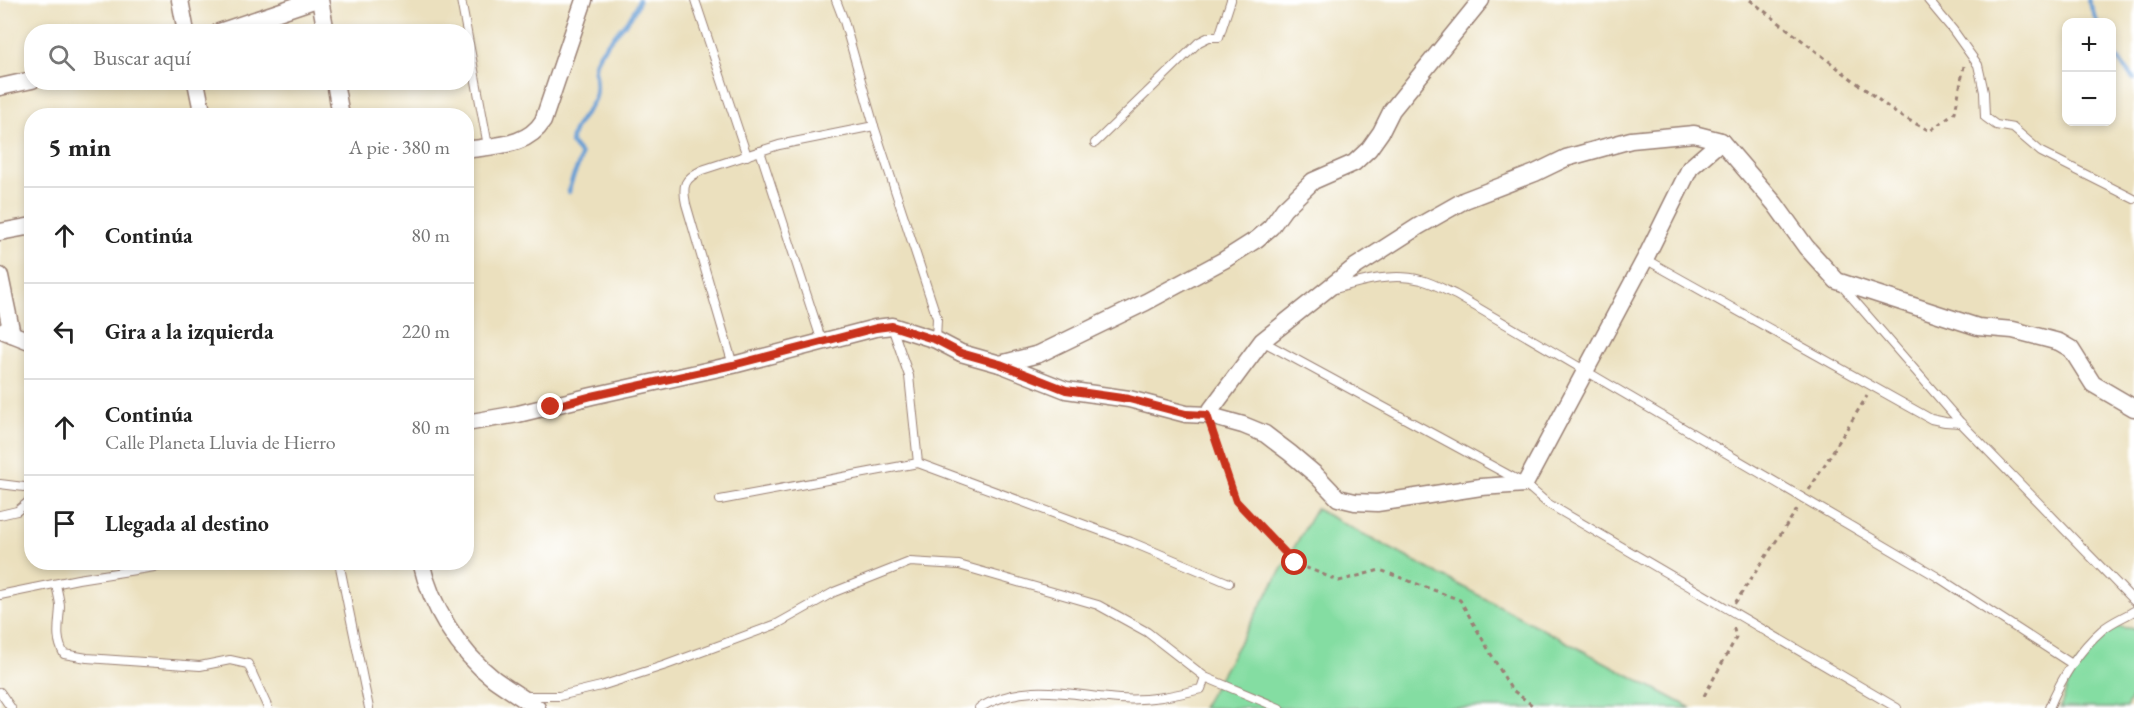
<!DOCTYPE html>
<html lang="es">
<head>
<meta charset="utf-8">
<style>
  :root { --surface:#fff; --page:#f6f6f6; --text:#222; --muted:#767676; --line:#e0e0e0 }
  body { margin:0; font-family:"EB Garamond",serif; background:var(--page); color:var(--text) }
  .controls { position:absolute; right:18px; top:18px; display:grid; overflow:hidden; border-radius:12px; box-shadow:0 3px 9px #0003 }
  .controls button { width:54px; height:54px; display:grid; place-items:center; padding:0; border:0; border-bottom:2px solid var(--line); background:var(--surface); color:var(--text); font:30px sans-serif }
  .stop { position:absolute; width:18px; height:18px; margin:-14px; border:4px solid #c8321e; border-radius:50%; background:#fff }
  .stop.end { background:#c8321e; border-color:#fff; box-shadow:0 2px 6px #0008 }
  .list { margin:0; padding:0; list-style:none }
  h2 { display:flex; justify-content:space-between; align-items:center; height:78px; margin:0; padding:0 24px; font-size:26px }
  h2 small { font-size:20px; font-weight:400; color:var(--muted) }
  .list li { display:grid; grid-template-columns:39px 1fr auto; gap:18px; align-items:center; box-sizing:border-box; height:96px; padding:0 24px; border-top:2px solid var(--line) }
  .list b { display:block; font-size:22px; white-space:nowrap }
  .list p { margin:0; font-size:20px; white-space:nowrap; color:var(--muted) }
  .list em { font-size:20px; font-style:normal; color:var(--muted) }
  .icon { flex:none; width:33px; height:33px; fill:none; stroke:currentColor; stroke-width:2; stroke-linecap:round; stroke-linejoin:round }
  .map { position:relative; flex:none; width:2134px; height:708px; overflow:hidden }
  .search { position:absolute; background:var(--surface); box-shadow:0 3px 9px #0003; left:24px; top:24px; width:450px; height:66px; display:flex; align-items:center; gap:15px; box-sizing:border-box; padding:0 21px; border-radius:24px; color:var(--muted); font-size:22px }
  .panel { position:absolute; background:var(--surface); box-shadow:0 3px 9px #0003; left:24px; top:108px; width:450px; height:462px; border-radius:24px }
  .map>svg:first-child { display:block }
  .grass { fill:#84dda2; stroke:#677e66; stroke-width:1.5 }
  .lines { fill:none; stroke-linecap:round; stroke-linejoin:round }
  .stream { stroke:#669ed4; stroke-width:4.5 }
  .lane-casing { stroke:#9a8074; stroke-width:10 }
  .street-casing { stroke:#9a8074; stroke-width:19 }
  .path { stroke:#9a8074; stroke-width:3; stroke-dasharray:4.5 4.5; stroke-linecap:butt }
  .lane { stroke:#fff; stroke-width:8 }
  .street { stroke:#fff; stroke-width:16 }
  .route { stroke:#c8321e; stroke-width:8 }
</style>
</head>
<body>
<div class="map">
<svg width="2134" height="708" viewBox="0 0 2134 708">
  <rect width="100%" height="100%" fill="#fff"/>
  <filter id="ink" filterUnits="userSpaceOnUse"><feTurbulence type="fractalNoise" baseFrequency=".0167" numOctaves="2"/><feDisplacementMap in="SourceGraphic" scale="12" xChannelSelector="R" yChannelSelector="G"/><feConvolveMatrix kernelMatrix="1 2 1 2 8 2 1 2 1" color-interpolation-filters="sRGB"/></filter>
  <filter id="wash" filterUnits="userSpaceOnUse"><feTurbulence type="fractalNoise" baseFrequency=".008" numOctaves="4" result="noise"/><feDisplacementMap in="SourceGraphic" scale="24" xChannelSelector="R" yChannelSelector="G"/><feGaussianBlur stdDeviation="1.35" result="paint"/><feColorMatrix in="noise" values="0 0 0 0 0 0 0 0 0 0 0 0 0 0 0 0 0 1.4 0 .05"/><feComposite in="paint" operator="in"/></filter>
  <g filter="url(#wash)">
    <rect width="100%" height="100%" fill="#ebe0be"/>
    <!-- grass -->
    <g class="grass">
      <path d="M1316,509L1691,708H1202Z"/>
      <path d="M2113,626L2134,629V693L2126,708H2060L2074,668Z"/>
    </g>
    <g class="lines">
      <!-- stream -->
      <g class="stream">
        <path d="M2088,0L2097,22"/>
        <path d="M2112,52L2134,79"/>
        <path d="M569,192C570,178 579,169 581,155L571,143C572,125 587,115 594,99C599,87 592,72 596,61C605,39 632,24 639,0"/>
      </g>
    </g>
  </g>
  <g filter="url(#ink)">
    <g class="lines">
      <!-- lane casing -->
      <g class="lane-casing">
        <g id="lane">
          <path d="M461,0L488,146"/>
          <path d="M695,0L747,156"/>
          <path d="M836,0L844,21L874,126L937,318L936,340"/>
          <path d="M1928,0L1953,30L1978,65L1984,92L1985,117L1996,125L2013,128L2041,152L2134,199"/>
          <path d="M1095,143L1199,42L1209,37H1219L1231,0"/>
          <path d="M760,151L822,342"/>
          <path d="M1645,259L1931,419L1945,422L1961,423"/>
          <path d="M1841,285L1961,423L2134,601"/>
          <path d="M1335,289C1362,281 1393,272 1421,280C1433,283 1445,290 1456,295L1936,576L2072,664"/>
          <path d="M1262,341L1525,484L1547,503L1897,708"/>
          <path d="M733,365L686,204C682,185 684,179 702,170L779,145L874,126"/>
          <path d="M918,463L1131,542L1229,583"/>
          <path d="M0,484L32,488"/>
          <path d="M720,500L918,463L909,376L892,327"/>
          <path d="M0,515L17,511L32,499"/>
          <path d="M339,562L369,708"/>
          <path d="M56,584C57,591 60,600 60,607C59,625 55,638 64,654L87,658L200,666L230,660L248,664L268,708"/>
          <path d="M0,595L78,579L186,562"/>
          <path d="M0,692L11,708"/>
          <path d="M524,696H559L601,686L666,665L777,624L834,592L910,562L959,565L1098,605L1147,632L1205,677L1279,708"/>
          <path d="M979,708C1026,681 1069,695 1119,699C1148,701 1172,696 1201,689L1205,677"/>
          <path d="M2049,708C2061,679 2078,651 2102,630C2111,622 2124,617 2134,611"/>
        </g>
      </g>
      <!-- street casing -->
      <g class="street-casing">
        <g id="street">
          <path d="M180,0L186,32"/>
          <path d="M320,0L326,32"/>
          <path d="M219,32L314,0"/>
          <path d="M196,82L203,116"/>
          <path d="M335,82L341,116"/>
          <path d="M0,87L32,80"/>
          <path d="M466,150C495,145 527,147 543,121L584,0"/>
          <path d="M0,232L32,226"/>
          <path d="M0,276L12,334"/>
          <path d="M4,331L32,342"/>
          <path d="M1000,364L1039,354L1146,302L1224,260L1257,239L1271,227L1284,209L1313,181L1354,163L1369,149L1381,132L1392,110L1481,0"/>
          <path d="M1207,415L1262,341L1355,267L1419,226L1465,200L1535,173L1566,158L1631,140L1694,134L1721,141L1775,204L1806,247L1837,281L1978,327L2013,330L2059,342L2071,349L2093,384L2134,408"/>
          <path d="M466,423L518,414L592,396L733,365L875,328L892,326L936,340L961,353L1000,364L1066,390L1129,399L1186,414L1207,415L1243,425L1265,434L1290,453L1316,475L1338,498L1355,502L1377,503L1481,487L1525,484L1645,259L1690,168L1721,141"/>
          <path d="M421,562C431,606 458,651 494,679C508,689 523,698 537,708"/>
        </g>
      </g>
      <!-- path -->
      <g class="path">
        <path d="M1750,0L1897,114L1930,131L1955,112L1964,66"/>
        <path d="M1212,431L1236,501L1295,563L1339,581L1380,570L1460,600L1511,689L1536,708"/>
        <path d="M1809,490L1867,396"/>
        <path d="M1735,603L1798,508"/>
        <path d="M1704,696L1736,638L1733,625"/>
      </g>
      <!-- lane -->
      <use href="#lane" class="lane"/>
      <!-- street -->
      <use href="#street" class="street"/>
    </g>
  </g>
  <g class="lines" filter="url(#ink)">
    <!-- route -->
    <path class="route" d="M551,407L592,396L733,365L876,328L892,326L936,340L961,353L1000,364L1066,390L1129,399L1186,414L1207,415L1236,501L1295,563"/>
  </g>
</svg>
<div class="controls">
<button>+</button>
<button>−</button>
</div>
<div class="stop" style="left:1295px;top:563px"></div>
<div class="stop end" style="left:551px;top:407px"></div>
<div class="search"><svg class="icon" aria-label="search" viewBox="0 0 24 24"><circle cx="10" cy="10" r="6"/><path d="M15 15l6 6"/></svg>Buscar aquí</div>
<section class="panel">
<h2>5 min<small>A pie · 380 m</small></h2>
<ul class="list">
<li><svg class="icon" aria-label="ahead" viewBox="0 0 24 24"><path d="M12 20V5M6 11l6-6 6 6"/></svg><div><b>Continúa</b></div><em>80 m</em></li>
<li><svg class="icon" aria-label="left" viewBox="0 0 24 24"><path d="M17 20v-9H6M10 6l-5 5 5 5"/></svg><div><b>Gira a la izquierda</b></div><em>220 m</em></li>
<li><svg class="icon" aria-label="ahead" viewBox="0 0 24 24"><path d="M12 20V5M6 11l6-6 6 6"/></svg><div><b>Continúa</b><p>Calle Planeta Lluvia de Hierro</p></div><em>80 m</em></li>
<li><svg class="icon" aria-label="arrive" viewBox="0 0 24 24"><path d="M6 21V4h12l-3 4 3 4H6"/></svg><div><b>Llegada al destino</b></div></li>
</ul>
</section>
</div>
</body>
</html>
